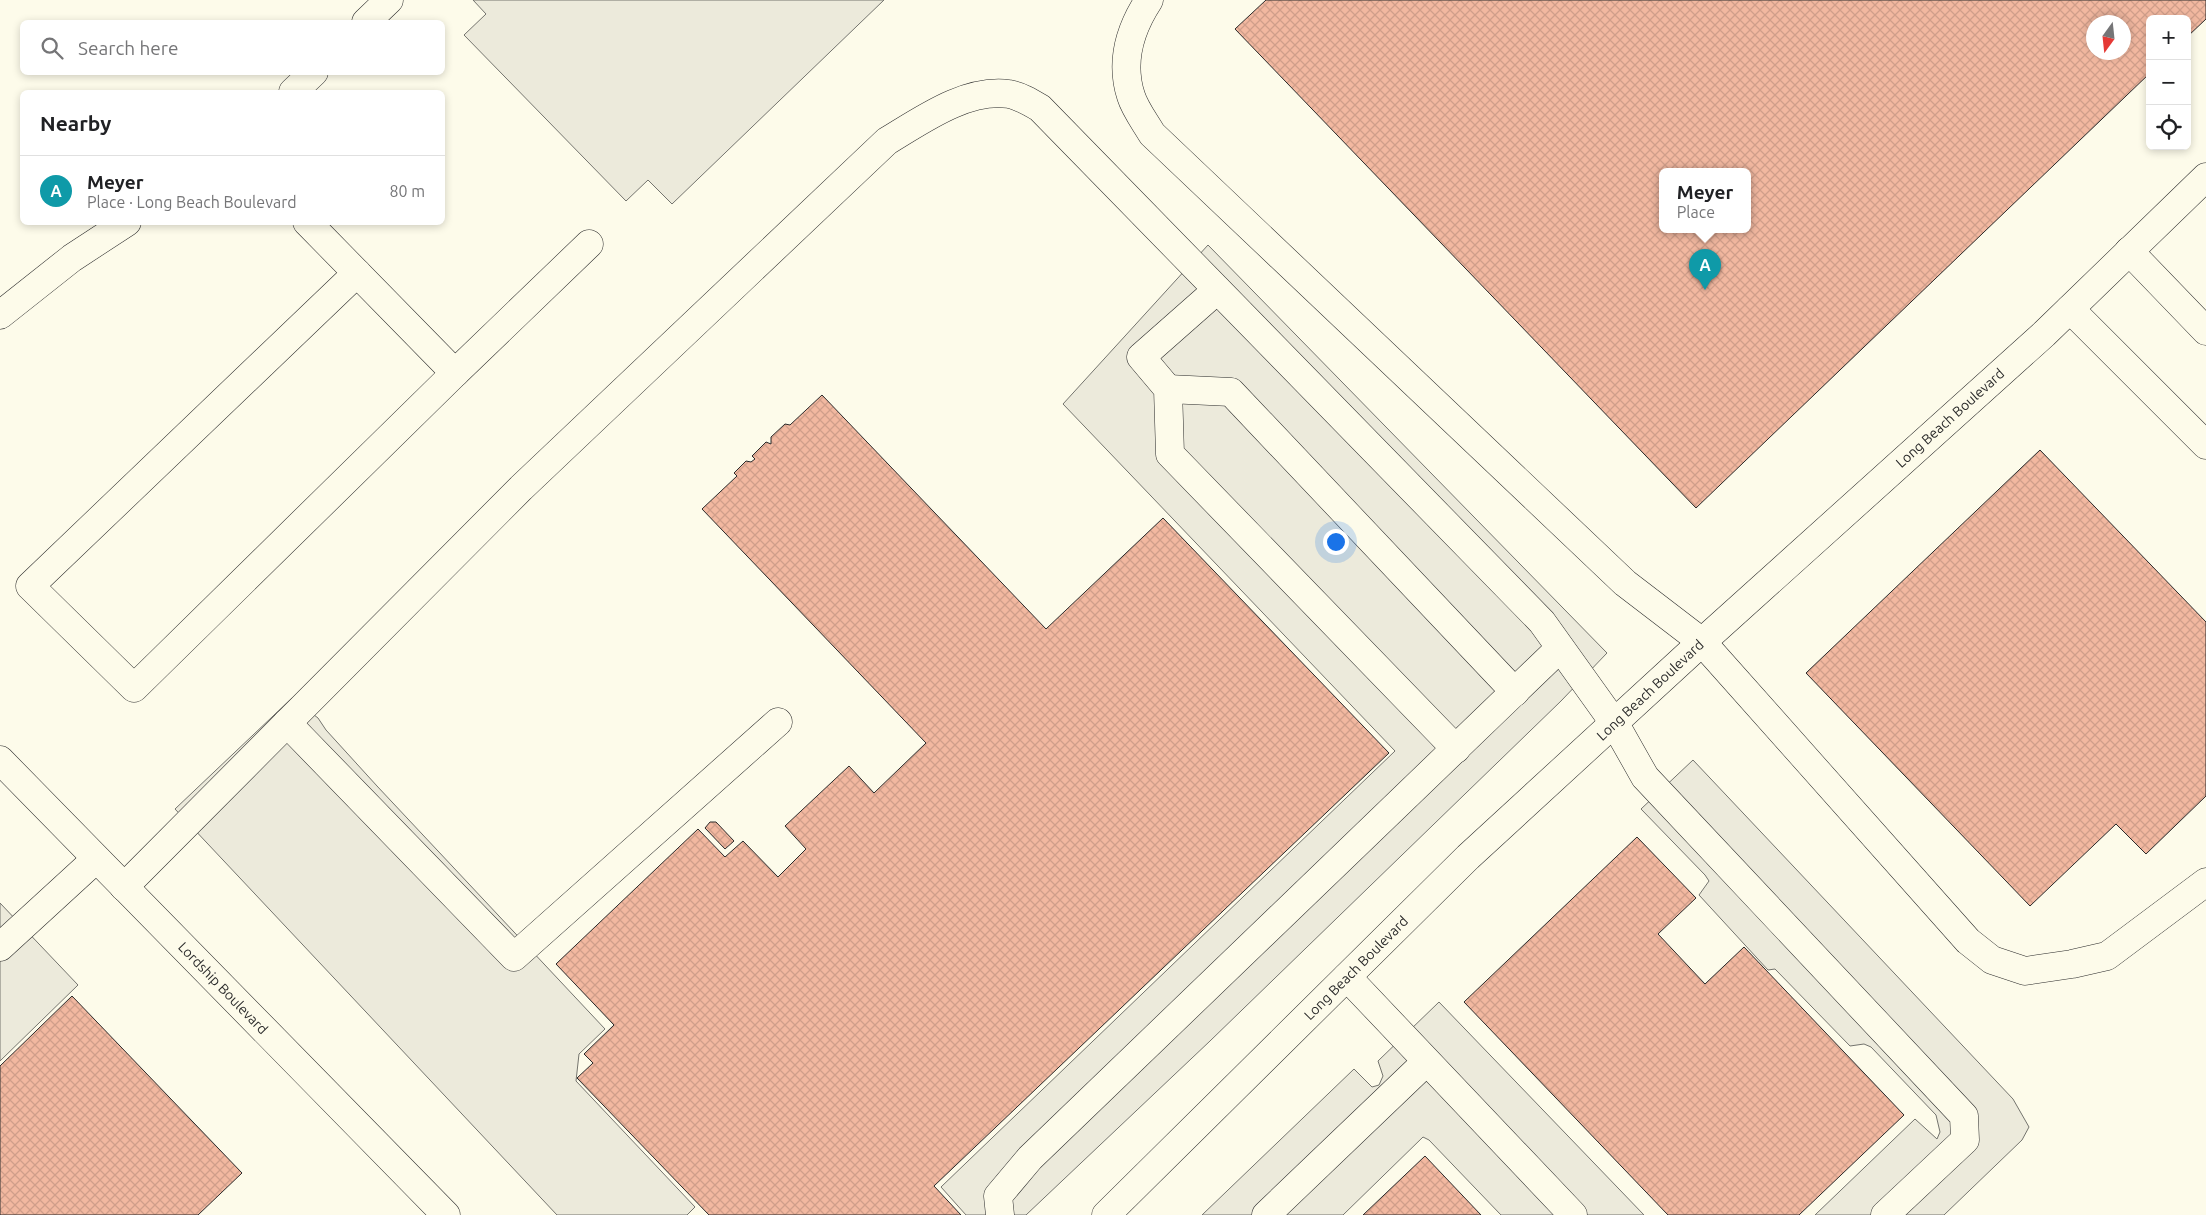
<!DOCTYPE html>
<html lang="en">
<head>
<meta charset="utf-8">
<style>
  :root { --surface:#fff; --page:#f6f6f6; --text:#202124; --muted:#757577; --line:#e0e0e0; --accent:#c62828 }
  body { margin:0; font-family:Ubuntu,sans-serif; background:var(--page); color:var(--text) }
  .controls { position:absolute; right:15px; top:15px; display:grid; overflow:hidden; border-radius:8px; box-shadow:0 2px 8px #0003 }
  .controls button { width:45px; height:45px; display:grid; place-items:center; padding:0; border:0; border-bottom:1px solid var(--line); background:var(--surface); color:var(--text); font:25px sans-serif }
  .compass { position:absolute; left:2086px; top:15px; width:45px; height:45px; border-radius:50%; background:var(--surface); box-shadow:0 2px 8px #0003; rotate:195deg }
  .you { position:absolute; left:1335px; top:541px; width:18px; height:18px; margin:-12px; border:4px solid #fff; border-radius:50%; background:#1a73e8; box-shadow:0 0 0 8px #1a73e833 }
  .badge { display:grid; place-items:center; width:32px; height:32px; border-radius:50%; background:var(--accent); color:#fff; font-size:16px; font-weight:700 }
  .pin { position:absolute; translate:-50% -41px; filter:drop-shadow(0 1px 2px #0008) }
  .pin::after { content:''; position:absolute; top:26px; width:18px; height:15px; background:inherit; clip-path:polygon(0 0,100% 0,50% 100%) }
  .popup { position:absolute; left:1659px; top:168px; width:92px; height:65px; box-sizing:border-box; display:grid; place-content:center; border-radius:8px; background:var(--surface); filter:drop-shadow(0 1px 4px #0005); font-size:16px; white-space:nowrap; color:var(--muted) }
  .popup b { font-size:19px; color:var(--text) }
  .popup::after { content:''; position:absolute; left:50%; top:100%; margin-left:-10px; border:10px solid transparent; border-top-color:var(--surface) }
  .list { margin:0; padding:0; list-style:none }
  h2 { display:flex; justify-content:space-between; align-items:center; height:65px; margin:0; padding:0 20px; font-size:21px }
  h2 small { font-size:16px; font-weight:400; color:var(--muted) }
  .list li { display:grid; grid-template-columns:32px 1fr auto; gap:15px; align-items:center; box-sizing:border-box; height:70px; padding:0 20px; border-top:1px solid var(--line) }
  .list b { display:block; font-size:19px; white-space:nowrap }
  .list p { margin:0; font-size:16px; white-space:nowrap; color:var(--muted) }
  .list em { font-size:16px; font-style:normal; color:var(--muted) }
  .icon { flex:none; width:28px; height:28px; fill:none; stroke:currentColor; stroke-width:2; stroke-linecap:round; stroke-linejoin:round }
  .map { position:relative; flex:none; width:2206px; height:1215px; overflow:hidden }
  .search { position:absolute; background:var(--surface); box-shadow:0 2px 8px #0003; left:20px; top:20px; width:425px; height:55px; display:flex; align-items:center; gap:12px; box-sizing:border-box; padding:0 18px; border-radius:8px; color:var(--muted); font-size:19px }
  .panel { position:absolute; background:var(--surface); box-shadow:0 2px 8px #0003; left:20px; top:90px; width:425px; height:135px; border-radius:8px }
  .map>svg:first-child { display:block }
  .parking { fill:#eceadb; stroke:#74746e }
  .building { fill:url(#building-cross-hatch); stroke:#2b2b2b; fill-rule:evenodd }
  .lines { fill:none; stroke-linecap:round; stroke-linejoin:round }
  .minor-casing { stroke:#2b2b2b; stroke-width:29 }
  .major-casing { stroke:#2b2b2b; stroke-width:29 }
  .minor { stroke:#fdfbea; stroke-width:28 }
  .major { stroke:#fdfbea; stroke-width:28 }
  .labels { text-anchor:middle; stroke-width:4; stroke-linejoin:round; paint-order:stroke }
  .street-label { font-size:14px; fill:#2b2b2b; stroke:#fdfbea }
</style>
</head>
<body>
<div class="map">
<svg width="2206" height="1215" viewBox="0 0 2206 1215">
  <defs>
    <pattern id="building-cross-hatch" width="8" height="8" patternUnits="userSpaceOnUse" patternTransform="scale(1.25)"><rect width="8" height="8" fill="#f2b8a0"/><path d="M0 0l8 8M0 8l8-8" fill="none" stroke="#d09e8a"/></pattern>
  </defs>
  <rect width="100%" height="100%" fill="#fdfbea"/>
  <!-- parking -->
  <g class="parking">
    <path d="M473,0H884L672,204L648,180L626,201L464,35L486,14Z"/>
    <path d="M1208,245L1607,653L1561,701L1210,1041L1026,1215H966L941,1187L1395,751L1063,404Z"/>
    <path d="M292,698L318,718L326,730L377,786L605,1029L579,1054L576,1081L695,1207L687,1215H557L175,809Z"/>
    <path d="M1693,760L2013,1099L2029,1127L2022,1140L1944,1215H1815L1915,1119L1937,1139L1940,1132L1936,1115L1871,1047L1864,1044L1850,1046L1775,969L1768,970L1699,895L1709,881L1705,875L1641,809Z"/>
    <path d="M0,903L78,985L0,1061Z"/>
    <path d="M1439,1002L1644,1215H1501L1429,1140L1423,1137L1343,1215H1202L1354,1069L1372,1087L1379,1085L1383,1076L1378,1061Z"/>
  </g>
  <!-- building -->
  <g class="building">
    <path d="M1266,0H2206V19L2187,37V19H2150V73L1696,508L1235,29ZM2094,22H2124V52H2094ZM1662,171H1748V229H1662Z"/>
    <path d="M822,395L1046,629L1163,518L1389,753L934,1186L961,1215H709L577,1078L593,1063L584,1054L614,1025L556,964L698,829L725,857L743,841L778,877L806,849L785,826L849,766L874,793L926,743L702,509L737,476L734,473L746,461L751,462L755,459L752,456L766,442L771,444V437L785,424L790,425Z"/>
    <path d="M2040,450L2206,622V796L2146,854L2116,824L2030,906L1806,673Z"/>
    <path d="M710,822H716L734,841L725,849L705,828Z"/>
    <path d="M1637,837L1696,898L1658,934L1705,984L1744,947L1904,1115L1799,1215H1668L1464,1002Z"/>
    <path d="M72,996L242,1173L198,1215H0V1066Z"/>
    <path d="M1425,1156L1481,1215H1363Z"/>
  </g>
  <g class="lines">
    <!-- minor casing -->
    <g class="minor-casing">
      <g id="minor">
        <path d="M1149,0C1130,29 1120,62 1131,96C1135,109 1145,122 1152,134L1625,583L1702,642L1968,941L1992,960L2025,971L2072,964L2107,956L2206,882"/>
        <path d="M366,22L389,0"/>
        <path d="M293,92L314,72"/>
        <path d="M307,222L455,373L589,244"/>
        <path d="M2129,251L2206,331"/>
        <path d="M357,273L30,586L134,688L455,373"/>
        <path d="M1217,290L1141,357L1168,389L1170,454L1456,749"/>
        <path d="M2070,309L2206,445"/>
        <path d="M0,315L72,258L127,222"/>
        <path d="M1168,389L1231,392L1515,692"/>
        <path d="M287,723L514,957L778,722"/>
        <path d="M124,887L521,488L887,141C922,120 966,88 1009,94C1020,96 1030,102 1040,108L1542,622L1615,724L1645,777L1964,1116L1965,1140L1885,1215"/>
        <path d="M0,947L96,859"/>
        <path d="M1347,977L1573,1215"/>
        <path d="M1000,1215L998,1196L1030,1158L1560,648"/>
        <path d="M1106,1215L1468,857L1702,642L2044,334L2206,177"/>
        <path d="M1266,1215L1426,1062"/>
      </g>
    </g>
    <!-- major casing -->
    <g class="major-casing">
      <path id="major" d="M0,760L446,1215"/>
    </g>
    <!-- minor -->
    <use href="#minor" class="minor"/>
    <!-- major -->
    <use href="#major" class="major"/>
  </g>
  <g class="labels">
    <!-- street labels -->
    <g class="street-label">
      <text transform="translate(1950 418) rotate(-42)" y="5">Long Beach Boulevard</text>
      <text transform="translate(1650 690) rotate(-43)" y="5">Long Beach Boulevard</text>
      <text transform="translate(1356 968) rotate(-45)" y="5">Long Beach Boulevard</text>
      <text transform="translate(223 988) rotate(46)" y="5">Lordship Boulevard</text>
    </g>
  </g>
</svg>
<div class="controls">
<button>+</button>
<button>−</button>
<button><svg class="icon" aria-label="locate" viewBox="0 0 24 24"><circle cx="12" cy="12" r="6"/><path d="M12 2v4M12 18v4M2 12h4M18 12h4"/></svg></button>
</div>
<svg class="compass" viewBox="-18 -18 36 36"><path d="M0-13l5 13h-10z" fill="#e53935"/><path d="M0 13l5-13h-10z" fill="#757577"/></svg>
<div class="you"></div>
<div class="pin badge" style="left:1705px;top:290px;background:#0f9aa8">A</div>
<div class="popup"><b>Meyer</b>Place</div>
<div class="search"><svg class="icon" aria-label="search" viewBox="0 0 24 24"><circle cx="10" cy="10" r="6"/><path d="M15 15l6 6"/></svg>Search here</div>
<section class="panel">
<h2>Nearby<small></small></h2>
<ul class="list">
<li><span class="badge" style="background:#0f9aa8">A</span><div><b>Meyer</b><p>Place · Long Beach Boulevard</p></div><em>80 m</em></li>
</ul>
</section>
</div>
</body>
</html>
